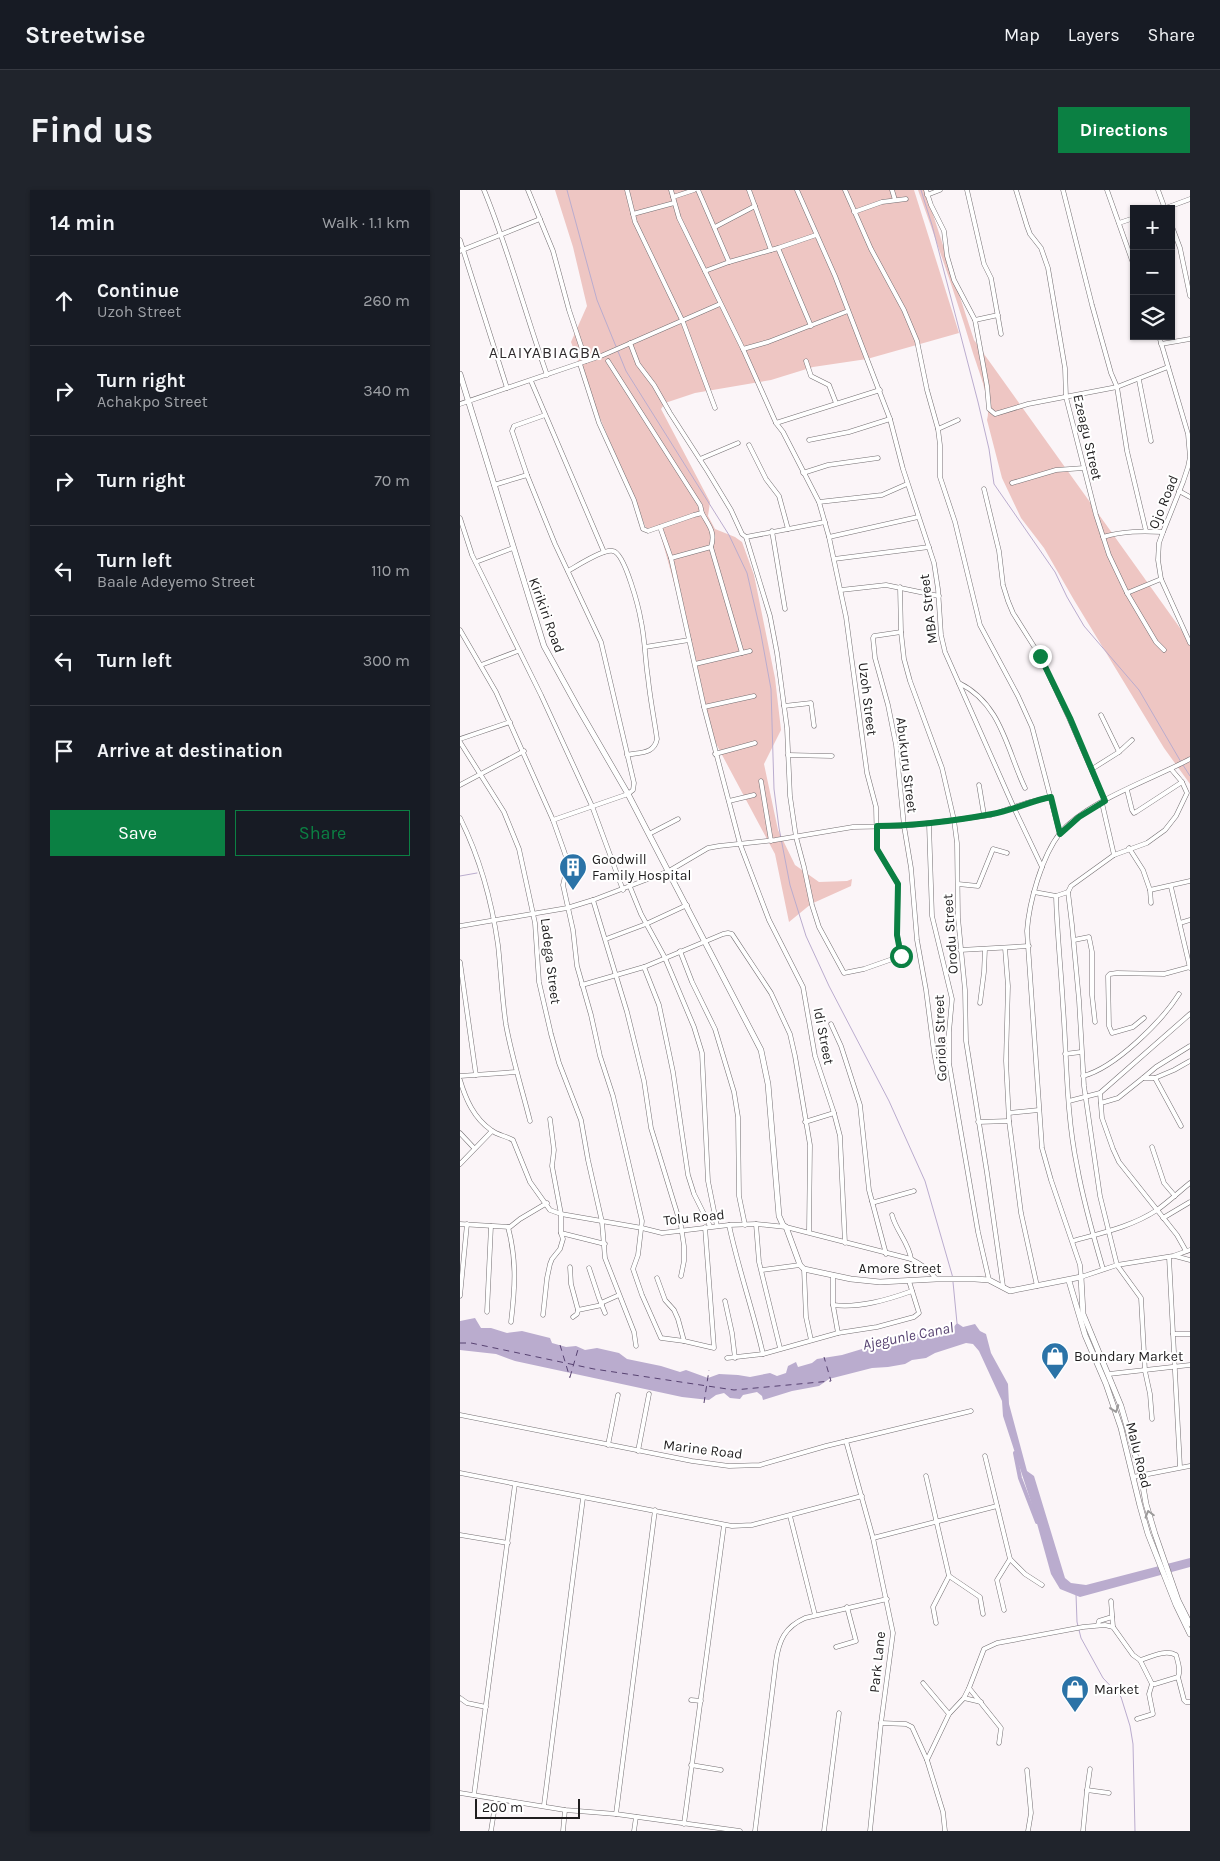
<!DOCTYPE html>
<html lang="en">
<head>
<meta charset="utf-8">
<style>
  :root { --surface:#171b24; --page:#20242c; --text:#f1f3f6; --muted:#9ea1a6; --line:#363941; --accent:#0b8043 }
  body { margin:0; font-family:Karla,sans-serif; background:var(--page); color:var(--text) }
  .controls { position:absolute; right:15px; top:15px; display:grid; overflow:hidden; border-radius:0px; box-shadow:0 1px 4px #0004 }
  .controls button { width:45px; height:45px; display:grid; place-items:center; padding:0; border:0; border-bottom:1px solid var(--line); background:var(--surface); color:var(--text); font:25px sans-serif }
  .scale { position:absolute; left:15px; bottom:12px; width:105px; box-sizing:border-box; padding-left:5px; border:2px solid #201e1f; border-top:0; font-size:14px; line-height:18px; white-space:nowrap; color:#201e1f; -webkit-text-stroke:4px #fff; paint-order:stroke }
  .stop { position:absolute; width:15px; height:15px; margin:-11px; border:4px solid #0b8043; border-radius:50%; background:#fff }
  .stop.end { background:#0b8043; border-color:#fff; box-shadow:0 1px 5px #0008 }
  .list { margin:0; padding:0; list-style:none }
  h2 { display:flex; justify-content:space-between; align-items:center; height:65px; margin:0; padding:0 20px; font-size:21px }
  h2 small { font-size:16px; font-weight:400; color:var(--muted) }
  .list li { display:grid; grid-template-columns:32px 1fr auto; gap:15px; align-items:center; box-sizing:border-box; height:90px; padding:0 20px; border-top:1px solid var(--line) }
  .list b { display:block; font-size:19px; white-space:nowrap }
  .list p { margin:0; font-size:16px; white-space:nowrap; color:var(--muted) }
  .list em { font-size:16px; font-style:normal; color:var(--muted) }
  .actions { display:flex; gap:10px; padding:15px 20px }
  .actions a { flex:1; padding:11px 0; border:1px solid var(--accent); border-radius:0px; text-align:center; font-size:18px; color:var(--accent) }
  .actions .main { background:var(--accent); color:#fff }
  .icon { flex:none; width:28px; height:28px; fill:none; stroke:currentColor; stroke-width:2; stroke-linecap:round; stroke-linejoin:round }
  .map { position:relative; flex:none; width:730px; height:1641px; overflow:hidden; border-radius:0px }
  header { display:flex; align-items:center; gap:30px; box-sizing:border-box; height:70px; padding:0 25px; background:var(--surface); border-bottom:1px solid var(--line) }
  header strong { font-size:24px }
  nav { display:flex; gap:28px; margin-inline-start:auto; font-size:18px }
  .intro { display:flex; align-items:center; justify-content:space-between; box-sizing:border-box; height:120px; padding:0 30px }
  h1 { margin:0; font-size:35px }
  .button { padding:12px 22px; border-radius:0px; background:var(--accent); color:#fff; font-size:18px; font-weight:700 }
  main { display:flex; gap:30px; padding:0 30px }
  aside { flex:1; background:var(--surface); border-radius:0px; box-shadow:0 1px 4px #0004 }
  .map>svg:first-child { display:block }
  .green { fill:#eec6c3 }
  .water { fill:#baacce }
  .lines { fill:none; stroke-linecap:round; stroke-linejoin:round }
  .stream { stroke:#baacce; stroke-width:1 }
  .canal { stroke:#baacce; stroke-width:4 }
  .ferry { stroke:#574271; stroke-width:1; stroke-dasharray:6 5; stroke-linecap:butt }
  .minor-casing { stroke:#746f72; stroke-width:5 }
  .major-casing { stroke:#746f72; stroke-width:6 }
  .minor { stroke:#fff; stroke-width:4 }
  .major { stroke:#fff; stroke-width:5 }
  .oneway { stroke:#9b9a9a }
  .route { stroke:#0b8043; stroke-width:6 }
  .labels { text-anchor:middle; stroke-width:4; stroke-linejoin:round; paint-order:stroke }
  .street-label { font-size:14px; fill:#201e1f; stroke:#fff }
  .poi-label { font-size:14px; fill:#201e1f; stroke:#fff; text-anchor:start }
  .water-label { font-size:15px; font-style:italic; fill:#574271; stroke:#fff }
  .quarter-label { font-size:16px; letter-spacing:1px; fill:#302c2e; stroke:#fff }
</style>
</head>
<body>
<header>
<strong>Streetwise</strong>
<nav><a>Map</a><a>Layers</a><a>Share</a></nav>
</header>
<div class="intro"><h1>Find us</h1><a class="button">Directions</a></div>
<main>
<aside>
<h2>14 min<small>Walk · 1.1 km</small></h2>
<ul class="list">
<li><svg class="icon" aria-label="ahead" viewBox="0 0 24 24"><path d="M12 20V5M6 11l6-6 6 6"/></svg><div><b>Continue</b><p>Uzoh Street</p></div><em>260 m</em></li>
<li><svg class="icon" aria-label="right" viewBox="0 0 24 24"><path d="M7 20v-9h11M14 6l5 5-5 5"/></svg><div><b>Turn right</b><p>Achakpo Street</p></div><em>340 m</em></li>
<li><svg class="icon" aria-label="right" viewBox="0 0 24 24"><path d="M7 20v-9h11M14 6l5 5-5 5"/></svg><div><b>Turn right</b></div><em>70 m</em></li>
<li><svg class="icon" aria-label="left" viewBox="0 0 24 24"><path d="M17 20v-9H6M10 6l-5 5 5 5"/></svg><div><b>Turn left</b><p>Baale Adeyemo Street</p></div><em>110 m</em></li>
<li><svg class="icon" aria-label="left" viewBox="0 0 24 24"><path d="M17 20v-9H6M10 6l-5 5 5 5"/></svg><div><b>Turn left</b></div><em>300 m</em></li>
<li><svg class="icon" aria-label="arrive" viewBox="0 0 24 24"><path d="M6 21V4h12l-3 4 3 4H6"/></svg><div><b>Arrive at destination</b></div></li>
</ul>
<div class="actions"><a class="main">Save</a><a>Share</a></div>
</aside>
<div class="map">
<svg width="730" height="1641" viewBox="0 0 730 1641">
  <rect width="100%" height="100%" fill="#fbf5f8"/>
  <!-- green -->
  <g class="green">
    <path d="M95,0H454L499,143L407,169L353,177L311,190L235,203L205,213L201,219L250,312L248,326L255,339L275,347L282,352L294,385L315,488L321,540L304,574L318,640L335,675L359,692L387,691L392,689L391,696L351,714L329,732L315,664L253,548L221,418L199,339L188,343L135,216L111,152L127,116L113,57Z"/>
    <path d="M458,0H465L514,150L730,452V594L704,558L614,410L584,358L561,328L542,288L527,230C532,211 518,180 512,160C496,106 477,53 458,0Z"/>
  </g>
  <!-- water -->
  <path class="water" d="M15,1128L21,1138H31L47,1143L62,1141L90,1148L92,1153L106,1157L116,1156L125,1160L137,1158L159,1163L167,1169L201,1176L220,1182L226,1180L248,1188L259,1184L278,1185L290,1187L310,1183L317,1186L326,1183L328,1176L336,1172L338,1177L352,1173L357,1169L382,1165L442,1147L493,1138L497,1133L503,1137L515,1134L520,1141L526,1144L531,1163L548,1194L549,1214L567,1281L574,1286L605,1388L611,1393L626,1395L730,1368V1377L620,1407L600,1399L591,1384L571,1312L543,1226L542,1211L519,1161L513,1154L506,1153L475,1163L466,1168L452,1170L445,1174L428,1177L412,1178L369,1189L359,1196L332,1201L303,1210L302,1206L297,1202L283,1205L280,1209L270,1208L264,1203L256,1205L249,1210L222,1207L55,1171L36,1164L0,1160V1131Z"/>
  <g class="lines">
    <!-- stream -->
    <g class="stream">
      <path d="M107,0L137,110L166,181L269,345L287,383L300,439L311,499L314,599L319,638L330,695L346,746L369,796L429,911L465,991L493,1088"/>
      <path d="M461,0L472,35L518,212L529,259L534,294L595,382L607,407L624,436L679,500L721,572"/>
      <path d="M723,575L730,586"/>
      <path d="M0,686L17,683"/>
      <path d="M493,1092L497,1133"/>
      <path d="M616,1404L617,1432L621,1448L643,1488L661,1507L670,1536L673,1554L675,1641"/>
    </g>
    <!-- canal -->
    <path class="canal" d="M555,1263L560,1288L577,1332"/>
    <!-- ferry -->
    <g class="ferry">
      <path d="M0,1153H11L134,1179L274,1200L371,1191L364,1167"/>
      <path d="M100,1155L110,1188"/>
      <path d="M110,1187L119,1156"/>
      <path d="M244,1213L249,1180"/>
    </g>
    <!-- minor casing -->
    <g class="minor-casing">
      <g id="minor">
        <path d="M24,0C49,61 65,123 87,185"/>
        <path d="M68,0L93,61L109,120L126,171"/>
        <path d="M167,0L175,32L223,132L255,218"/>
        <path d="M211,0L219,28L283,159L316,233L323,242L359,312L369,347L386,427L407,583L416,617L417,659L438,694L437,745L443,771"/>
        <path d="M238,0L269,72"/>
        <path d="M289,0L311,60"/>
        <path d="M337,0L375,86L430,229L443,279L474,373L478,399L481,445L485,462L554,618L582,677"/>
        <path d="M385,0L411,59L444,120L457,151L467,200L478,239L480,255V287L495,332L520,435L558,506L572,537L600,644"/>
        <path d="M432,0L435,10"/>
        <path d="M466,0L471,15L484,41L487,66L494,90L515,130L527,196L529,219L535,224L568,214L657,197L708,177"/>
        <path d="M507,0L524,74L531,88L541,144"/>
        <path d="M556,0L567,36L570,44L581,58L588,78L605,178L606,207L636,325L649,365L667,403L696,452L704,460"/>
        <path d="M603,0L632,115L651,183L657,197L667,261L686,341"/>
        <path d="M647,0L674,76"/>
        <path d="M698,0L705,19"/>
        <path d="M467,5L480,0"/>
        <path d="M213,7L234,0"/>
        <path d="M703,19L730,9"/>
        <path d="M394,22L422,12L446,9"/>
        <path d="M173,24L214,13"/>
        <path d="M659,33L674,28"/>
        <path d="M711,34L720,58L730,106"/>
        <path d="M255,37L295,16"/>
        <path d="M0,50L47,198"/>
        <path d="M318,58L351,136"/>
        <path d="M0,61L80,29"/>
        <path d="M245,81L269,72L318,58L356,45"/>
        <path d="M515,130L538,125"/>
        <path d="M699,146L728,244L730,267L728,277L723,292L703,342L699,353L698,370L701,389L730,453"/>
        <path d="M170,153L178,174L194,195L210,223L248,282L271,320L282,344L286,347L310,426L317,463L327,538L330,606L336,647L344,677L352,715L359,737L384,783L404,779L441,766"/>
        <path d="M701,154L730,149"/>
        <path d="M283,159L308,152L388,121"/>
        <path d="M148,171L240,315C241,317 241,320 242,323C248,335 256,341 251,357L211,368"/>
        <path d="M346,171L351,186L369,195L376,213"/>
        <path d="M120,174L139,233L174,310L183,339L188,341L234,325L242,323"/>
        <path d="M679,190L691,251"/>
        <path d="M71,191L144,362"/>
        <path d="M0,214L141,166L260,114"/>
        <path d="M85,225L54,236L52,241L67,285L95,354L141,452L174,593L173,600L168,604L93,630"/>
        <path d="M316,233L420,200"/>
        <path d="M478,239L498,230"/>
        <path d="M349,250L389,242L430,229"/>
        <path d="M289,255L306,289L319,306L328,339"/>
        <path d="M240,269L278,253"/>
        <path d="M343,283L368,275L418,268"/>
        <path d="M552,293L596,280L624,278"/>
        <path d="M34,295L67,285"/>
        <path d="M524,299L539,361L543,395L548,411L553,423L580,466L609,528L645,611"/>
        <path d="M719,301L730,307"/>
        <path d="M359,312L422,305L447,294"/>
        <path d="M0,328L12,365L81,505L132,616L163,700"/>
        <path d="M200,337L211,368L244,517L280,654L309,730L343,797L355,866L374,923L380,946L385,1053"/>
        <path d="M312,341L325,419"/>
        <path d="M286,347L365,332"/>
        <path d="M369,347L458,327"/>
        <path d="M643,347C663,341 682,341 703,342"/>
        <path d="M251,357L282,463"/>
        <path d="M374,369L469,357"/>
        <path d="M16,372L53,358"/>
        <path d="M108,381C117,376 143,359 153,361C165,363 179,419 181,431C185,449 185,469 188,488C190,508 194,528 197,549C194,564 181,562 167,565"/>
        <path d="M440,397L441,442L444,469L450,491L482,578L494,630L497,653L498,728L505,800L506,851L527,983L543,1096"/>
        <path d="M381,400L426,395L479,406"/>
        <path d="M667,403L701,389"/>
        <path d="M0,440L36,502L93,630L104,661L108,673L103,695L113,740L117,776L131,825L140,866L153,906L182,1031L178,1065L173,1079L182,1105L201,1148L224,1151L254,1158L245,1037"/>
        <path d="M441,442L414,446L413,448L415,468L428,515L436,555L444,636L451,678L457,750L466,800L474,862L478,884"/>
        <path d="M185,457L229,450"/>
        <path d="M235,474L290,461"/>
        <path d="M21,475L58,461"/>
        <path d="M499,493C542,514 547,561 565,598"/>
        <path d="M324,516L351,513L354,536"/>
        <path d="M244,517L294,506"/>
        <path d="M641,525L659,562"/>
        <path d="M0,549L50,532"/>
        <path d="M0,552L44,622L59,659L75,733L79,792L91,844L99,873L121,930L128,970L142,1032L145,1068L174,1142L176,1156"/>
        <path d="M255,564L295,553"/>
        <path d="M328,565L372,566"/>
        <path d="M730,569C693,589 627,611 600,643C582,666 569,712 567,741L582,958L591,990L620,1075L621,1087L657,1075L713,1066L730,1060"/>
        <path d="M632,579L659,562L672,550"/>
        <path d="M301,591L311,651"/>
        <path d="M0,595L64,561"/>
        <path d="M519,595L524,625"/>
        <path d="M667,600L672,620L674,623L676,622L722,592"/>
        <path d="M269,611L294,605"/>
        <path d="M642,613L654,665"/>
        <path d="M0,628C19,666 32,713 38,755C41,782 42,809 46,835C52,868 62,899 70,931"/>
        <path d="M469,634L472,726L492,809L489,842V873L518,1042L529,1090"/>
        <path d="M189,644L218,629"/>
        <path d="M669,658L683,680L690,700L730,691"/>
        <path d="M498,694L518,696L533,659L547,663"/>
        <path d="M170,697L181,724L205,768L234,837L242,863L248,991L257,1036"/>
        <path d="M711,697L730,778"/>
        <path d="M690,700L691,713"/>
        <path d="M574,702L596,706L608,702L611,696L654,665L687,653L705,640L716,626L727,603L722,592L711,579"/>
        <path d="M608,702L612,735L619,810L624,896L640,1006L657,1075L681,1108L685,1181L690,1204L692,1229"/>
        <path d="M596,706C597,743 601,779 603,816C607,869 606,923 617,976C623,1010 633,1045 643,1079"/>
        <path d="M133,710L167,822L184,891L191,938L221,1036L224,1056V1071L221,1086"/>
        <path d="M720,733L730,730"/>
        <path d="M0,736L107,718L133,710L209,681L248,658L259,656L315,650L393,637L444,636L494,630L531,625L566,613L591,607"/>
        <path d="M146,749L186,734L227,715"/>
        <path d="M614,750L629,747L632,762V805L635,832"/>
        <path d="M545,758L548,796L546,871L549,931L561,1023L577,1096"/>
        <path d="M500,760L569,756"/>
        <path d="M220,761L232,792L255,839L274,902L278,927L279,1006L285,1035"/>
        <path d="M0,772L16,885"/>
        <path d="M184,777L199,815L213,882L228,985L234,1004L250,1036"/>
        <path d="M122,795L184,777L263,744L268,743L272,744L311,803L330,844L335,866L350,955L349,1042"/>
        <path d="M520,813L524,782L525,759"/>
        <path d="M684,828L673,837L652,843L649,836L648,786L650,784L657,783L704,784L730,777"/>
        <path d="M371,834L381,856L400,915L409,1000L426,1064"/>
        <path d="M605,864L621,862"/>
        <path d="M0,886L56,882"/>
        <path d="M623,886C655,878 702,831 719,804"/>
        <path d="M683,888L696,877L730,856"/>
        <path d="M695,888L721,936"/>
        <path d="M0,890C6,910 14,928 31,940C37,945 46,946 53,950L70,992L90,1020L101,1024L182,1038L202,1043L269,1035L296,1034L326,1037L451,1069C461,1074 469,1079 476,1089"/>
        <path d="M640,903L642,928L653,959L659,972L717,1045L726,1061"/>
        <path d="M609,911L640,903L730,824"/>
        <path d="M641,913L658,908L683,888H695L714,880L730,871"/>
        <path d="M549,923L579,920"/>
        <path d="M345,932L374,923"/>
        <path d="M518,932L549,931"/>
        <path d="M0,943L14,958"/>
        <path d="M692,957L704,993L715,1006"/>
        <path d="M0,974L32,941"/>
        <path d="M412,1011L415,1012L454,1001"/>
        <path d="M432,1025C436,1041 449,1053 451,1069"/>
        <path d="M703,1028L730,1012"/>
        <path d="M0,1034L50,1037L60,1029L87,1013"/>
        <path d="M296,1034L299,1072L320,1158"/>
        <path d="M269,1035C278,1078 293,1120 303,1164"/>
        <path d="M48,1037C57,1071 55,1098 51,1132"/>
        <path d="M101,1043L145,1054"/>
        <path d="M613,1051C641,1043 671,1037 697,1020C708,1012 719,1002 730,993"/>
        <path d="M715,1066L730,1070"/>
        <path d="M709,1067L720,1277"/>
        <path d="M110,1077L111,1094L118,1120"/>
        <path d="M129,1078L139,1108L145,1123"/>
        <path d="M344,1079L346,1127L351,1150"/>
        <path d="M302,1080L340,1075"/>
        <path d="M373,1085V1115L378,1143"/>
        <path d="M197,1088L205,1110L214,1120L218,1129L224,1151"/>
        <path d="M0,1106L7,1034"/>
        <path d="M265,1111L272,1143L275,1168"/>
        <path d="M141,1113L159,1105"/>
        <path d="M373,1115C400,1118 427,1110 452,1101"/>
        <path d="M27,1122L31,1036"/>
        <path d="M83,1125L87,1088L90,1074L92,1069L100,1059L103,1049L101,1043V1024L92,976L94,960L90,929"/>
        <path d="M113,1127L117,1124L118,1120L142,1115"/>
        <path d="M713,1144H730"/>
        <path d="M267,1168L303,1164L378,1143L417,1137L454,1127L459,1123L449,1091"/>
        <path d="M649,1184L730,1175"/>
        <path d="M0,1225L232,1271L269,1276L300,1275L366,1256L511,1221"/>
        <path d="M386,1251L413,1348L433,1443L421,1533L410,1641"/>
        <path d="M148,1255L158,1205"/>
        <path d="M178,1261L189,1204"/>
        <path d="M525,1266L550,1369L537,1390L544,1420"/>
        <path d="M0,1283L272,1336L292,1335L402,1306"/>
        <path d="M466,1286L489,1386L473,1417L476,1433"/>
        <path d="M673,1287L730,1276"/>
        <path d="M330,1326L355,1425"/>
        <path d="M0,1345L48,1353"/>
        <path d="M413,1348L537,1316"/>
        <path d="M550,1369L565,1384L582,1395"/>
        <path d="M489,1386L520,1407L523,1424"/>
        <path d="M651,1411L653,1437"/>
        <path d="M638,1435L639,1431L652,1427"/>
        <path d="M376,1457L396,1451L387,1417"/>
        <path d="M680,1470C691,1467 705,1459 716,1465C718,1472 721,1481 718,1487"/>
        <path d="M463,1493L489,1524"/>
        <path d="M509,1498L541,1538L539,1553"/>
        <path d="M0,1508L7,1513L26,1517"/>
        <path d="M504,1508L521,1512"/>
        <path d="M231,1510L241,1511"/>
        <path d="M677,1529L693,1524L689,1504L692,1494"/>
        <path d="M421,1533L446,1534L452,1537L467,1570"/>
        <path d="M231,1575L261,1580"/>
        <path d="M567,1580L571,1623L568,1641"/>
        <path d="M627,1600L630,1579"/>
        <path d="M0,1603L105,1620L156,1624L280,1641"/>
        <path d="M14,1605L55,1294"/>
        <path d="M84,1615L123,1308"/>
        <path d="M156,1624L195,1320"/>
        <path d="M224,1634L264,1335"/>
        <path d="M31,1641L36,1609"/>
        <path d="M103,1641L105,1620"/>
        <path d="M174,1641L176,1627"/>
        <path d="M295,1641L316,1471C319,1450 325,1437 345,1428L427,1409"/>
        <path d="M364,1641L379,1523"/>
        <path d="M485,1641L483,1622L467,1570L489,1524L504,1508L509,1498L524,1459L537,1453L623,1437L645,1435L653,1437L673,1465L680,1470L692,1494H695L718,1487L724,1510L726,1512H730"/>
        <path d="M623,1641L627,1600L649,1603"/>
      </g>
    </g>
    <!-- major casing -->
    <g class="major-casing">
      <g id="major">
        <path d="M0,184L84,456L117,516L168,604L301,860L308,894L319,1026L323,1035L326,1037L340,1075L344,1079L391,1089L420,1092L476,1089H515L529,1090L550,1101L621,1087L623,1124L661,1216L681,1285L686,1314L695,1344L718,1410L730,1434"/>
        <path d="M609,1091L625,1145L646,1194L661,1238L680,1316L688,1344L716,1415L730,1444"/>
      </g>
    </g>
    <!-- minor -->
    <use href="#minor" class="minor"/>
    <!-- major -->
    <use href="#major" class="major"/>
  </g>
  <!-- one-way arrows -->
  <defs><path id="oneway-chevron" d="M-2-3.5L2.5 0L-2 3.5" fill="none" stroke-width="1.6" stroke-linecap="round" stroke-linejoin="round" transform="scale(1.25)"/></defs>
  <g class="oneway">
    <use href="#oneway-chevron" transform="translate(655 1219) rotate(71)"/>
    <use href="#oneway-chevron" transform="translate(689 1324) rotate(-106)"/>
  </g>
  <g class="lines">
    <!-- route -->
    <path class="route" d="M441,766L437,745L438,694L417,659V636C455,636 494,631 532,624C552,621 570,611 591,607L600,644L619,627L645,611L610,528L580,466"/>
  </g>
  <!-- icons -->
  <defs>
    <g id="building-pin" transform="scale(1.4375)"><path d="M0 17L-7.5 6A9.5 9.5 0 1 1 7.5 6Z" fill="#2b73a7" stroke="#fff"/><path d="M-4-6H4V6H1V3H-1V6H-4ZM-2.5-4.3h1.7v1.8h-1.7ZM.8-4.3h1.7v1.8H.8ZM-2.5-1h1.7V.8h-1.7ZM.8-1h1.7V.8H.8Z" fill="#fff"/></g>
    <g id="shop-pin" transform="scale(1.4375)"><path d="M0 17L-7.5 6A9.5 9.5 0 1 1 7.5 6Z" fill="#2b73a7" stroke="#fff"/><path d="M-5-2.5h2.3a2.7 3.5 0 0 1 5.4 0H5L5.5 6h-11ZM-1.5-2.5h3a1.5 2.3 0 0 0-3 0Z" fill="#fff"/></g>
  </defs>
  <g fill-rule="evenodd">
    <use href="#building-pin" x="113" y="677"/>
    <use href="#shop-pin" x="595" y="1166"/>
    <use href="#shop-pin" x="615" y="1499"/>
  </g>
  <g class="labels">
    <!-- street labels -->
    <g class="street-label">
      <text transform="translate(628 247) rotate(77)" y="5">Ezeagu Street</text>
      <text transform="translate(703 312) rotate(-68)" y="5">Ojo Road</text>
      <text transform="translate(468 419) rotate(-97)" y="5">MBA Street</text>
      <text transform="translate(87 425) rotate(70)" y="5">Kirikiri Road</text>
      <text transform="translate(408 509) rotate(83)" y="5">Uzoh Street</text>
      <text transform="translate(447 575) rotate(83)" y="5">Abukuru Street</text>
      <text transform="translate(490 744) rotate(-94)" y="5">Orodu Street</text>
      <text transform="translate(91 771) rotate(83)" y="5">Ladega Street</text>
      <text transform="translate(364 846) rotate(79)" y="5">Idi Street</text>
      <text transform="translate(480 848) rotate(-92)" y="5">Goriola Street</text>
      <text transform="translate(234 1027) rotate(-6)" y="5">Tolu Road</text>
      <text x="440" y="1083">Amore Street</text>
      <text transform="translate(243 1259) rotate(7)" y="5">Marine Road</text>
      <text transform="translate(679 1265) rotate(76)" y="5">Malu Road</text>
      <text transform="translate(417 1472) rotate(-84)" y="5">Park Lane</text>
    </g>
    <!-- poi labels -->
    <g class="poi-label">
      <text x="132" y="674">Goodwill<tspan x="132" dy="16">Family Hospital</tspan></text>
      <text x="614" y="1171">Boundary Market</text>
      <text x="634" y="1504">Market</text>
    </g>
    <!-- water labels -->
    <g class="water-label">
      <text transform="translate(448 1146) rotate(-11)" y="5">Ajegunle Canal</text>
    </g>
    <!-- quarter labels -->
    <g class="quarter-label">
      <text x="85" y="168">ALAIYABIAGBA</text>
    </g>
  </g>
</svg>
<div class="controls">
<button>+</button>
<button>−</button>
<button><svg class="icon" aria-label="layers" viewBox="0 0 24 24"><path d="M12 4l9 5-9 5-9-5zM3 14l9 5 9-5"/></svg></button>
</div>
<div class="scale">200 m</div>
<div class="stop" style="left:441px;top:766px"></div>
<div class="stop end" style="left:580px;top:466px"></div>
</div>
</main>
</body>
</html>
